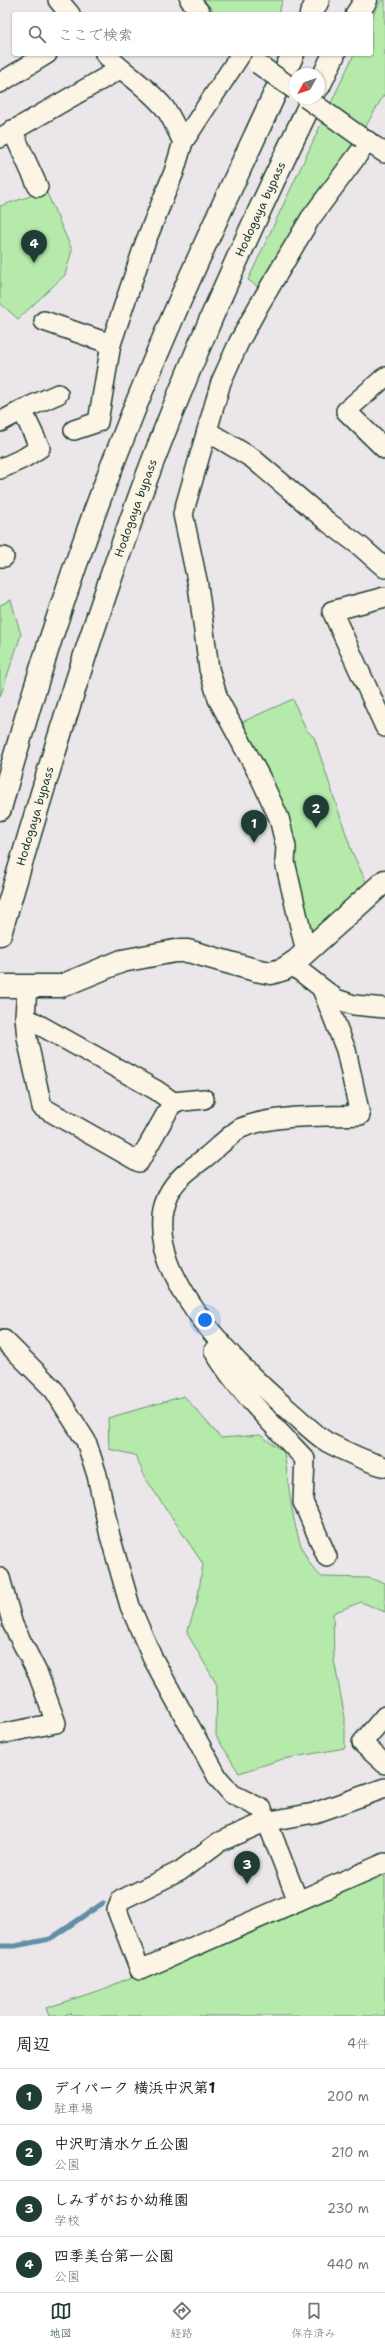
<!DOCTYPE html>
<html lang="ja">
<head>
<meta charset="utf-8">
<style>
  :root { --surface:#fff; --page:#f2f2f2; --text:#222; --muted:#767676; --line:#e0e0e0; --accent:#1f3d34 }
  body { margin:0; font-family:"Shantell Sans","Klee One",sans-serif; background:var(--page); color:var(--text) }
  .compass { position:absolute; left:289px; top:68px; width:36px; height:36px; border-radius:50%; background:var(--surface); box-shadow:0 1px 3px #0004; rotate:230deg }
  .you { position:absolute; left:205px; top:1320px; width:14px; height:14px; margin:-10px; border:3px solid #fff; border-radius:50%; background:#1a73e8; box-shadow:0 0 0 6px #1a73e833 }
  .badge { display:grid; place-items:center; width:26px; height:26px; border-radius:50%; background:var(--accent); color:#fff; font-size:13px; font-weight:700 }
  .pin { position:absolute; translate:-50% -33px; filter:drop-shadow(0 1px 2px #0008) }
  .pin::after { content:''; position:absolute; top:21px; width:14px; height:12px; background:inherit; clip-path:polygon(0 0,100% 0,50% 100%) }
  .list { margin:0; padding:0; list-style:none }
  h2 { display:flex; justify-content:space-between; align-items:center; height:52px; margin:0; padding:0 16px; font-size:17px }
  h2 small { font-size:13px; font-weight:400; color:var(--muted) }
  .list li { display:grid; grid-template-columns:26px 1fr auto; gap:12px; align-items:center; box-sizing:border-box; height:56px; padding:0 16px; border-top:1px solid var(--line) }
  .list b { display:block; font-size:15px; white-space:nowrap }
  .list p { margin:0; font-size:13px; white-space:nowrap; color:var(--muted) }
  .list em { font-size:13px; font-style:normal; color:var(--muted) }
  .icon { flex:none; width:22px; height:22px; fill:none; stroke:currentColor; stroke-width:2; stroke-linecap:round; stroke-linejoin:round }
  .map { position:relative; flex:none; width:385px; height:2016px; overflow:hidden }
  .search { position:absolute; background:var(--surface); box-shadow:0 1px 3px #0004; left:12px; right:12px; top:12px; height:44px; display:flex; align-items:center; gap:10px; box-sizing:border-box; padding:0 14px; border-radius:4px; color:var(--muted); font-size:15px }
  .sheet { height:276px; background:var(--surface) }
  nav { display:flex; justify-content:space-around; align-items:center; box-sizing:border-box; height:56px; border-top:1px solid var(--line); background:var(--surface); font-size:11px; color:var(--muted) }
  nav a { display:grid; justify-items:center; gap:2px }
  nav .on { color:var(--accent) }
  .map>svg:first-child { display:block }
  .green { fill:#b5eaab; stroke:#6a9470 }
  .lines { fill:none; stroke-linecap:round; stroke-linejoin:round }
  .stream { stroke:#628fa3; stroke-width:5 }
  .minor-casing { stroke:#1f3d34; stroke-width:22 }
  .tertiary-casing { stroke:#1f3d34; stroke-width:25 }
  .motorway-casing { stroke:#1f3d34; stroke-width:25 }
  .minor { stroke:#fcf5e5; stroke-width:19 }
  .tertiary { stroke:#fcf5e5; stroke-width:22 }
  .motorway { stroke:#fcf5e5; stroke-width:22 }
  .minor-bridge-casing { stroke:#1f3d34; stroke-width:22; stroke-linecap:butt }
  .minor-bridge { stroke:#fcf5e5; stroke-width:19 }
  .labels { text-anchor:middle; stroke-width:4; stroke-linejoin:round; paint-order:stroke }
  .street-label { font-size:12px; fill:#1f3d34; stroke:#fcf5e5 }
</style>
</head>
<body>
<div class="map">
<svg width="385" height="2016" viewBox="0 0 385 2016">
  <rect width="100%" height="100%" fill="#eae6ea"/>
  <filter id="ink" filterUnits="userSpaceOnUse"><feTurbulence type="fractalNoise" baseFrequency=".025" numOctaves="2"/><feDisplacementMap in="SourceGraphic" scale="8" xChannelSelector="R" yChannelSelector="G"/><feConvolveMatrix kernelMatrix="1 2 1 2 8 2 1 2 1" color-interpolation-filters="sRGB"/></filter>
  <g filter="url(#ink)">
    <!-- green -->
    <g class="green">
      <path d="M204,0H283L278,14H216Z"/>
      <path d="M381,0H385V93L356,143L260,288L248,280L354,54H371V19Z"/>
      <path d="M46,191L72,250L65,275L18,319L0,303V206Z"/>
      <path d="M11,600L21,635L0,697V605Z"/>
      <path d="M293,699L306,730L314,737L352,852L368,886L311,937L293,864L283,807L242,722Z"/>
      <path d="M184,1396L221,1438L260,1435L284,1452C290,1489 292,1554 322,1577L369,1578L385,1583V1612L361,1602L333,1613L334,1660L345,1718V1748L283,1759L239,1773L216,1736L217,1685L187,1633L197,1602L203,1564L146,1479L135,1455L109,1449L108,1418Z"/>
      <path d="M385,1870V2016H72L70,2013L63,2016H49L46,2008L106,1988L372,1874Z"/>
    </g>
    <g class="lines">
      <!-- stream -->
      <path class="stream" d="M0,1946H15L50,1939L103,1903"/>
      <!-- minor casing -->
      <g class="minor-casing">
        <g id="minor">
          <path d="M58,0L70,14"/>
          <path d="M190,0L201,14"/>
          <path d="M105,54C124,73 146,86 163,106C172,116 177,131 183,142"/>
          <path d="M0,83L47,54"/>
          <path d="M12,130L38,187"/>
          <path d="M0,138L120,69"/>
          <path d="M362,138L385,153"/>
          <path d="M44,321L111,344"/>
          <path d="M385,377L346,411L385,449"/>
          <path d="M0,422L26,408L58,394"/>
          <path d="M74,430L98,422L111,344L145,243L174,172L183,142L241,54"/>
          <path d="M207,431L252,458L329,523L360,546L385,568"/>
          <path d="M0,469L24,458L40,448L22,410"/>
          <path d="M0,557H4"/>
          <path d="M385,597L332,611L385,727"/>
          <path d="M306,952L285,862L286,847L279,818L261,779L218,699L209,669L198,585L183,514L221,382L239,342L258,307L310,219L368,141"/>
          <path d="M291,964L336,999L354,1005L385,1008"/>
          <path d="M27,987L25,1017L156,1090L173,1102L204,1099"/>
          <path d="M322,989L346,1050L360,1115C324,1117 275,1114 241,1128C234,1131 214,1151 206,1157C192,1168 176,1178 168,1195C135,1268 241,1369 290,1411C302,1421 314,1434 327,1442C346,1452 365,1461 385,1467"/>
          <path d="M25,1017L27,1038L42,1107L139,1162L173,1102"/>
          <path d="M4,1340L54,1390L86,1441L97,1475L110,1536L130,1606L152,1657L218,1778L232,1794L262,1809L298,1901"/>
          <path d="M214,1351C238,1391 273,1425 305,1459L303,1502L327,1557"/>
          <path d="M0,1578L13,1625L38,1674L56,1723L0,1734"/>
          <path d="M385,1716L362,1743L385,1764"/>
          <path d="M385,1788L314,1813L265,1822L219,1842L180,1871L121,1900L117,1910L140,1970L385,1863"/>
        </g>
      </g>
      <!-- tertiary casing -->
      <g class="tertiary-casing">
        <path id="tertiary" d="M0,986H61L122,961L175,951H188L255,970L271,973L284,969L296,961L385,881"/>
      </g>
      <!-- motorway casing -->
      <g class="motorway-casing">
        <g id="motorway">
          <path d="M311,14L318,0"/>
          <path d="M357,14L366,0"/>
          <path d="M319,86L334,54"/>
          <path d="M0,809C47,635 108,464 181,298C217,216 256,135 293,54"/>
          <path id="s1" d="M0,934C39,802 78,670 124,540C177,388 243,242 313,98"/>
        </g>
      </g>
      <!-- minor -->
      <use href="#minor" class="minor"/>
      <!-- tertiary -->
      <use href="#tertiary" class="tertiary"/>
      <!-- motorway -->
      <use href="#motorway" class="motorway"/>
      <!-- minor-bridge casing -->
      <g class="minor-bridge-casing">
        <g id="minor-bridge">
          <path d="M258,64L295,90"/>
          <path d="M306,98L362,138"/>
        </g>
      </g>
      <!-- minor-bridge -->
      <use href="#minor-bridge" class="minor-bridge"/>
    </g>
  </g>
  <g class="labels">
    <!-- street labels -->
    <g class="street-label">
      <text dy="4" stroke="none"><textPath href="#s1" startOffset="771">Hodogaya bypass</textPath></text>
      <text dy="4" stroke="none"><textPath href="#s1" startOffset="447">Hodogaya bypass</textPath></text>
      <text dy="4" stroke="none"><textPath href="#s1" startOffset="123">Hodogaya bypass</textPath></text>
    </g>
  </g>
</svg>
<svg class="compass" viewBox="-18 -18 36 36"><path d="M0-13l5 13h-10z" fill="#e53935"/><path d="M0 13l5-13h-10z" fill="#767676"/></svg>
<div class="you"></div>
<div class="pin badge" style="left:254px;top:843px">1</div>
<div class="pin badge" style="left:316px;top:828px">2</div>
<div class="pin badge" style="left:247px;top:1884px">3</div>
<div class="pin badge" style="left:34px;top:263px">4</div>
<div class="search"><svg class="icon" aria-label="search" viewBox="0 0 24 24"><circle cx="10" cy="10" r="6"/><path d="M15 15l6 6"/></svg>ここで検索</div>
</div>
<section class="sheet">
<h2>周辺<small>4件</small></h2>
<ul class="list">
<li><span class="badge">1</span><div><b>デイパーク 横浜中沢第1</b><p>駐車場</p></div><em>200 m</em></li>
<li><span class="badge">2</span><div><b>中沢町清水ケ丘公園</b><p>公園</p></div><em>210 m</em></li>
<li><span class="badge">3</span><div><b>しみずがおか幼稚園</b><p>学校</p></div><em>230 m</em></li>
<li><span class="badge">4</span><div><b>四季美台第一公園</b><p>公園</p></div><em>440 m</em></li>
</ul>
</section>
<nav>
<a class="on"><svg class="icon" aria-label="map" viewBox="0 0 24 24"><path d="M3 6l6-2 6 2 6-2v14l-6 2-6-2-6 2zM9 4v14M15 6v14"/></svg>地図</a>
<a><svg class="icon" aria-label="directions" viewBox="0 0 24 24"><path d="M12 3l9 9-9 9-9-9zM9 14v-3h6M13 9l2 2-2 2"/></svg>経路</a>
<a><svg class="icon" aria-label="saved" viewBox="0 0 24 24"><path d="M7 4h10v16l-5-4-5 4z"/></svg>保存済み</a>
</nav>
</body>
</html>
